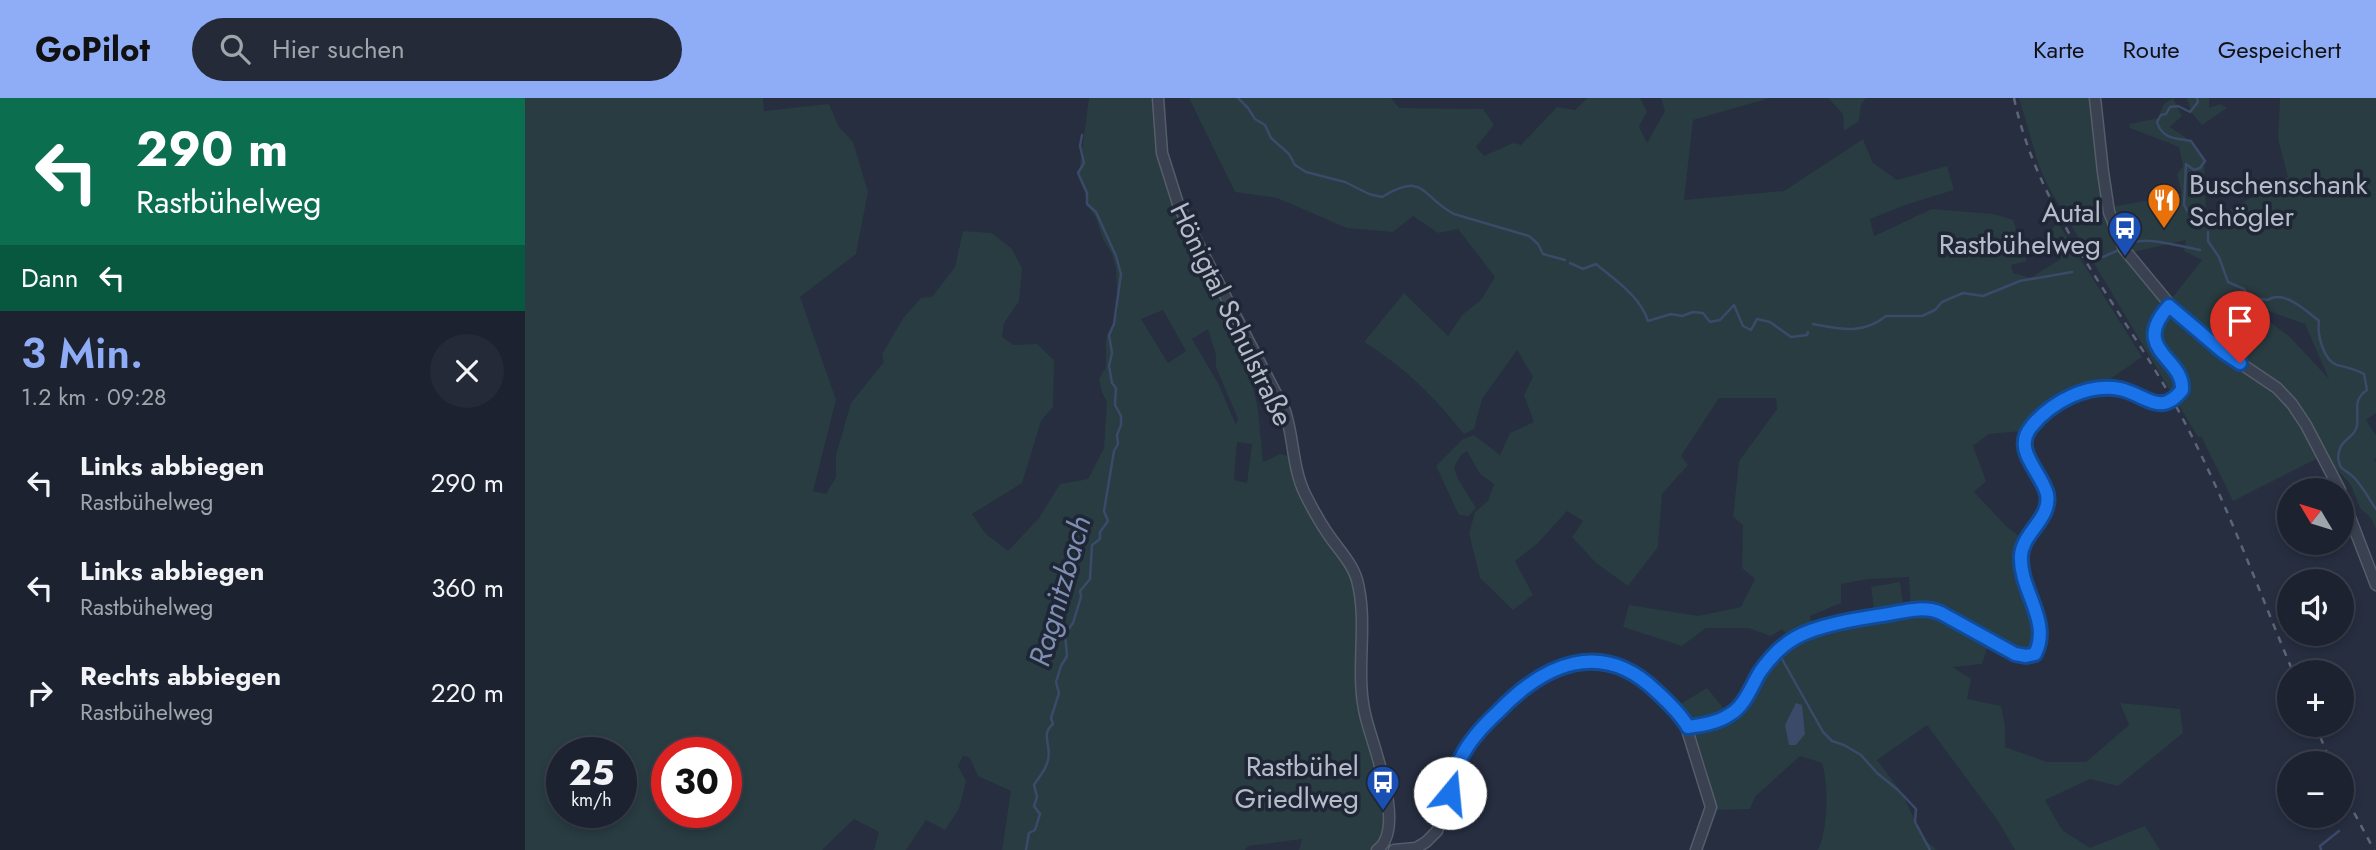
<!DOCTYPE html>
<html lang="de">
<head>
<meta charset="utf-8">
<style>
	:root { --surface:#1c2230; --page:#252a38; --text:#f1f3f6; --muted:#a0a4ab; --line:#3a3f4c; --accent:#8facf7 }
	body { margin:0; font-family:Jost,sans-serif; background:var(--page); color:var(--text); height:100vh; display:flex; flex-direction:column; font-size:26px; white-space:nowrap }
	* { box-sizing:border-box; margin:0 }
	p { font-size:23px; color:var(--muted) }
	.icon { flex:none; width:38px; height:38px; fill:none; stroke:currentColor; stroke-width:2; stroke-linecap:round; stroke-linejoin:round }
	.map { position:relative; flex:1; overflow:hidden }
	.drawer { display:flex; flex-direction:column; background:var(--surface); width:525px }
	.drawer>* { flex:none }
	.guide { background:#0b6e4f; color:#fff; overflow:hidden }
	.needle { width:46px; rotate:308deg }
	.tools { position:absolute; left:1752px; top:380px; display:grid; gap:14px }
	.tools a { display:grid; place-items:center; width:77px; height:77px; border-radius:50%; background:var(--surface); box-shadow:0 4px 10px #0003,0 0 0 2px var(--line); font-size:35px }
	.speed { position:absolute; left:21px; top:639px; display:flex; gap:14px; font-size:35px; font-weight:700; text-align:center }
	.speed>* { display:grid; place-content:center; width:91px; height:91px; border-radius:50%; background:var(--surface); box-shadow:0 4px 10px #0003,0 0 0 2px var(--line); line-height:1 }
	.speed small { font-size:18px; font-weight:400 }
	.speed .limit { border:10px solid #d22; background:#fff; color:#111 }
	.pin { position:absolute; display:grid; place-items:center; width:60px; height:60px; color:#fff; margin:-72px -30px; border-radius:50% 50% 50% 0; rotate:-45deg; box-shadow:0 0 7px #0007 }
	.pin .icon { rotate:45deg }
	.me { position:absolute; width:77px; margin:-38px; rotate:17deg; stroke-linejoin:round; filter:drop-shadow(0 0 5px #0008) }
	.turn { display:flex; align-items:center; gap:24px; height:147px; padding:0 21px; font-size:32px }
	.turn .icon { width:91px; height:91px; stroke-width:2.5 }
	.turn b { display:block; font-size:49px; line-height:60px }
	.then { display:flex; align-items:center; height:66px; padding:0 21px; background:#0003; gap:14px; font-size:26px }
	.round { display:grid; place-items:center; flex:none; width:74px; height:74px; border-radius:37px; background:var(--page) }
	.summary { display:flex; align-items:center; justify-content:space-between; height:119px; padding:0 21px }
	h1 { font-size:42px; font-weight:600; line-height:52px; color:var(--accent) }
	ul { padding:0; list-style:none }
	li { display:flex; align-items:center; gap:21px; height:105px; padding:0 21px }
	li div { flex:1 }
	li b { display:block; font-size:26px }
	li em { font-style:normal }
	header { display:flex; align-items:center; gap:42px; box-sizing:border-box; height:98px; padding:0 35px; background:var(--accent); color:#111 }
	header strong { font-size:33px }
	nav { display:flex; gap:38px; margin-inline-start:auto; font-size:24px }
	.search { width:490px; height:63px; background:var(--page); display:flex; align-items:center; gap:18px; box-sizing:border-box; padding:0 24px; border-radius:38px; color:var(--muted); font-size:26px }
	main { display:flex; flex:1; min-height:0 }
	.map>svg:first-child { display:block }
	.green { fill:#283c41; fill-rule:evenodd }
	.water { fill:#3b4a69 }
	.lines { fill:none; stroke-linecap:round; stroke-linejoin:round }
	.stream { stroke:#3b4a69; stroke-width:2.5 }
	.minor-casing { stroke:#555c6a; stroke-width:13 }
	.minor { stroke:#3a4150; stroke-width:10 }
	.rail { stroke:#5c6477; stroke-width:2.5; stroke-dasharray:7 7; stroke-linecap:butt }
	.route-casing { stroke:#114b97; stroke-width:18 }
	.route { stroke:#1a73e8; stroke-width:12 }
	.labels { text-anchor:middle; stroke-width:7; stroke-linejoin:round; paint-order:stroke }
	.poi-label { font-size:28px; fill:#b6bcca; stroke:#1f2635; text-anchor:end }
	.street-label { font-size:28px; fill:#b6bcca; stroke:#1f2635 }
	.water-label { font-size:30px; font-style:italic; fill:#7e8fb2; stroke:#1f2635 }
</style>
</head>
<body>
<header>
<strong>GoPilot</strong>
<div class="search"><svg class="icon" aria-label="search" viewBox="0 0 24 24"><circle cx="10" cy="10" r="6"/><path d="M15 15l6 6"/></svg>Hier suchen</div>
<nav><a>Karte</a><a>Route</a><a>Gespeichert</a></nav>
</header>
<main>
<section class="drawer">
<div class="guide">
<div class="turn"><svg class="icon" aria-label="left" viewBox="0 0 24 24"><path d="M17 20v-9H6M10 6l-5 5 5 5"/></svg><div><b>290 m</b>Rastbühelweg</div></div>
<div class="then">Dann<svg class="icon" aria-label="left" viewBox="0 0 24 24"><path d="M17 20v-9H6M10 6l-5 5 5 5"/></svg></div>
</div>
<div class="summary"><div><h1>3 Min.</h1><p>1.2 km · 09:28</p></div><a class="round"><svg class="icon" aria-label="close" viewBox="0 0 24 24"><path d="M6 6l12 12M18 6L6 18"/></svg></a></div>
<ul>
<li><svg class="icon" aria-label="left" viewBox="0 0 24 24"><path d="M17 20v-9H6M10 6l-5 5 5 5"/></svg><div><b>Links abbiegen</b><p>Rastbühelweg</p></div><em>290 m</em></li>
<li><svg class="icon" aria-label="left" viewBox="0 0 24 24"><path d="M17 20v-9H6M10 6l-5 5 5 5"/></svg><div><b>Links abbiegen</b><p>Rastbühelweg</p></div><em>360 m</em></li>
<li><svg class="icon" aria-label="right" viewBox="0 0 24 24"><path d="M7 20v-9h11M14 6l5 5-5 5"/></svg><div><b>Rechts abbiegen</b><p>Rastbühelweg</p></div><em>220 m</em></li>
</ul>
</section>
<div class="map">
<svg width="1851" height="752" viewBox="0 0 1851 752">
	<rect width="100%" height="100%" fill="#262e40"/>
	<path class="green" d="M0,0H238L239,13L304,6L314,29L328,44L343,94L331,156L275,199L311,302L288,393L301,396L311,379V357L326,305L359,264L357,256L379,219L396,200L407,199L430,169L438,133L467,135L487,151L497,170L494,203L479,225L477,239L489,247L512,246L529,262L528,309L516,323L497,385L447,416L461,436L483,453L514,420L535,386L563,381L579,350L582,305L577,294L574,281L581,269V241L593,213L591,170L587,156L578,141L571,120L564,110L554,74L564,0H629L646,87L722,247L720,251L733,312L738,364L755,356L767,359L801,440L839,487L840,540L831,545V583L837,619L857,696L859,726L854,752H774L777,741L723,748L720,752H477L486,693L453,678L445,660L438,658L433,668L441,683L434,711L420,732L401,722L381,752H349L354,734L329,721L297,752H0ZM638,212L661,253L643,265L616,221ZM683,231L691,257V269L713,321L711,327L694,287L667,241ZM712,344L727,346L722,385L709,382ZM37,654H96V714H37ZM142,654H201V714H142Z
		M664,0H866L874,10L958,11L969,27L951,49L959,58L988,45L996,47L1032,9L1050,12L1062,0H1115L1122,14L1114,28L1122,45L1140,13L1136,0H1245L1168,22L1159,102L1259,93L1338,41L1348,65L1372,82L1422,68L1429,92L1380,107L1345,121L1349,138L1407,111L1469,116L1488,122L1502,163L1486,167L1488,175L1505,180L1536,161L1526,131L1533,125L1617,259L1575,288L1544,296L1530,302L1497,333L1464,336L1448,348L1461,383L1449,394L1481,428L1500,443L1496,458L1515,547L1501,558L1465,541L1457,566L1428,569L1446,581L1442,601L1476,608L1480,627V649L1522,664H1561L1604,627L1595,605L1655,611L1658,635L1593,688L1565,681L1520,702L1537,732L1565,750L1620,728L1635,752H1490L1473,723L1402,627L1352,662L1377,695L1398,740L1412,752H1293C1303,731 1304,687 1297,665L1275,658L1230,699L1225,711L1190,712C1188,686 1170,626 1152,608L1182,590L1206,619L1235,574L1264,540L1257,531L1246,538L1223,530H1181L1157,548L1098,529L1104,507L1173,518L1216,509L1230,481L1217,470L1218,427L1208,419L1214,363L1252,311L1251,300H1194L1156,358L1163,367L1137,396L1133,449L1103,488L1071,465L1047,439L1058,423L1042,413L1013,445L990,463L1008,497L988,512L955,480L944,435L950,414L963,403L969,386L955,376L942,353L936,357L929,369L933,381L951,410L944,418L934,417L911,368L938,341L949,337L975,357L985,335L1009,324L999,297L1008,279L992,252L957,301L949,331L939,336C906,296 883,272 839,244L879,195L923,238L938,216L956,202L970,179L933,131L913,135L888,118L868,134L822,130L752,100L710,94ZM1384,479L1386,513L1288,533L1285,518L1316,505V486L1343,481Z
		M1303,0H1341L1336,6L1334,23L1319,33L1318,16Z
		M1494,0H1566L1581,110L1657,96L1652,76L1658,68L1654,49L1605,30L1604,26L1633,20L1639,6L1648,0L1657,18L1645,29L1660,39L1679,59L1681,116L1688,121L1763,79L1753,41L1755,0H1851V315L1841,322L1851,337V360L1849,362L1851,365V431L1846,420L1835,410L1826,387L1806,365L1801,356L1708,403L1676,338L1673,339L1525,92L1514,68ZM1661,142L1659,153L1677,162L1647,200L1608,154ZM1716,203L1780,226L1804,281L1765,239Z
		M1662,0H1684V10L1695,6L1702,10L1677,27L1666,14Z
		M1375,484L1378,506L1349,510L1346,489Z"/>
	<path class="water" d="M1271,605L1277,607L1280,636L1271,647H1264L1260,627Z"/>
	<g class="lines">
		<path class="stream" d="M713,0L723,10L730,21L740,27L746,40L764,56L770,67L781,74L820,84L844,96L857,99C900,73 895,98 929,116L1004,138L1013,146L1018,156L1040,162
			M1672,0L1673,4L1665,14L1653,8L1645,9L1641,16L1636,17L1632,24C1637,41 1650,40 1666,43L1680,63L1675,70L1669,72L1661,66L1659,107L1671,128L1676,129
			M1683,134V143L1694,159L1703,184L1719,191L1723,199L1743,202C1758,191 1782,213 1794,223C1792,236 1798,262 1812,267C1823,270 1828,270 1839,276L1842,292C1827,302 1834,313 1832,327C1831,337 1821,340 1816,348C1814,353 1812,359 1814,364C1815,371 1820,372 1825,376C1835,383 1843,400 1851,411
			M1607,145C1623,138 1657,149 1675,152
			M1578,159L1596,151
			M1045,165L1058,171L1071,166C1091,183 1115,198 1123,223L1146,216L1157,218L1168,214L1178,215L1185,224L1195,222L1209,207L1218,228L1226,232L1232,221L1245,224L1266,239L1282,237L1283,234
			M1288,226C1315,231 1338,237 1361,218H1397L1410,212L1417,204L1438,195L1458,198L1495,183L1547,174
			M1257,561L1298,634L1307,643L1319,647L1336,657L1352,675L1373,692L1391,711L1390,724L1405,752
			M501,752L504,735L510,732L515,716L509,708L512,699L509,687C514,679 521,672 523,662C527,647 515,637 528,626L526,620L534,595L531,584L536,568L542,558L540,536L548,525L556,499L555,493L565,481L567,447L575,441V434L583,423L579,413L589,353L593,346L592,337L596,327V318L590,307L591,290L587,285L584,268L587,255L584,237L589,226L596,176L591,158L571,114L562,106V95L553,75L559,65L555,48L557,37
			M1796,752L1795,748L1814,733"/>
		<defs>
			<path id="minor" d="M633,0L637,55L654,109L760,313C769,340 767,369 780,396C786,408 793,421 801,433C811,449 827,464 832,482C844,527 829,575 841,620C848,649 882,731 852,752
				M1570,0L1578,74L1584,114L1599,151L1656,220L1697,253L1752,290L1767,306L1781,327L1815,392
				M1816,396L1851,487
				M1163,629C1177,627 1192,625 1204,617C1220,608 1226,589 1235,574C1244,561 1256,548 1270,540C1292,527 1332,521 1358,517C1377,514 1398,507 1416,515L1490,556H1510C1524,528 1503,501 1498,474C1490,436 1523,427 1522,401C1521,381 1502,366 1499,347C1497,337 1506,327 1514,321C1535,301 1566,285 1596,291C1611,294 1621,304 1636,306L1647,301L1657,292C1660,260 1604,252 1644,208
				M869,752L891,750L901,744L912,733L936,659L966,621L993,593L1029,571L1058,564L1090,567L1115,577L1159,622L1186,709L1171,752"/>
		</defs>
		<use href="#minor" class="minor-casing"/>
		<use href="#minor" class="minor"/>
		<path class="rail" d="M1489,0C1513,115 1597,209 1652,310C1698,394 1731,486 1768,574
			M1790,626L1806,665
			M1816,690L1849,752"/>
	</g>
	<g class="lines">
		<defs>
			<path id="route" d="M925,695C929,684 931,671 936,660C944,643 960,626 973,614C1019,566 1076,540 1131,593C1142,603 1155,615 1163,629C1177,627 1192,625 1204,617C1220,608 1226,589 1235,574C1244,561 1256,548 1270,540C1292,527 1332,521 1358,517C1377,514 1398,507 1416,515L1490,556L1501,558L1510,556C1527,523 1494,492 1496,458C1497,435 1527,420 1522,396C1516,373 1487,352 1506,329C1526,304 1562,285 1595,291C1620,296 1635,320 1657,292C1660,260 1604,252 1644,208L1697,253L1715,265"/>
		</defs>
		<use href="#route" class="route-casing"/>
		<use href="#route" class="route"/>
	</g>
	<defs>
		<symbol id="restaurant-pin" viewBox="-11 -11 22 30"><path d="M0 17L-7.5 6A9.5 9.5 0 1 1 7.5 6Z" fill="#e8710a" stroke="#1f2635"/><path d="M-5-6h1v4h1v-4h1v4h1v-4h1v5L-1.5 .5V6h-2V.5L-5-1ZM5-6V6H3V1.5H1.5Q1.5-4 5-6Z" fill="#fff"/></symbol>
		<symbol id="bus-pin" viewBox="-11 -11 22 30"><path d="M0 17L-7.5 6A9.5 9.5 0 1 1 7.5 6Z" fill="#1a4fb4" stroke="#1f2635"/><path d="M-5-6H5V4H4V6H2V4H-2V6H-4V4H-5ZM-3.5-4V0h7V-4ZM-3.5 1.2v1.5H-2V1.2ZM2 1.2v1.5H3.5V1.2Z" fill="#fff"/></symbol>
	</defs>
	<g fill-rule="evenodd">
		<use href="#restaurant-pin" x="1620" y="83" width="38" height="52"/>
		<use href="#bus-pin" x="1581" y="111" width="38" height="52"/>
		<use href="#bus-pin" x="839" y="665" width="38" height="52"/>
	</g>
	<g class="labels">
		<g class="poi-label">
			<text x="1664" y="96" text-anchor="start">Buschenschank<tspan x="1664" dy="32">Schögler</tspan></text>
			<text x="1576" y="124">Autal<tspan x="1576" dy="32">Rastbühelweg</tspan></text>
			<text x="834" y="678">Rastbühel<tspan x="834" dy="32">Griedlweg</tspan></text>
		</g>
		<g class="street-label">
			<text transform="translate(707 216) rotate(64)" y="10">Hönigtal Schulstraße</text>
		</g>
		<g class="water-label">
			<text transform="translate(535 493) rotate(-74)" y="10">Ragnitzbach</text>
		</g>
	</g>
</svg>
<div class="tools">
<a><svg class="needle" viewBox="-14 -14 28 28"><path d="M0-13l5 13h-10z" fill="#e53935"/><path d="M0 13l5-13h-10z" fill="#a0a4ab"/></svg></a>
<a><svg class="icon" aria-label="sound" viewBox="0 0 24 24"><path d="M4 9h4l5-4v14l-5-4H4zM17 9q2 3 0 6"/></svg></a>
<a>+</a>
<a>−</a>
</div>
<div class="speed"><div>25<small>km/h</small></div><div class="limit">30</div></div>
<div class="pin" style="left:1715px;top:265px;background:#d93025"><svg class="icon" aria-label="arrive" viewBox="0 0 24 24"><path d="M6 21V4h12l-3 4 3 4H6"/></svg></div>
<svg class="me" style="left:925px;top:695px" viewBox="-20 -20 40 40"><circle r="19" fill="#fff"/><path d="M0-13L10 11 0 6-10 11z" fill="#1a73e8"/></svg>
</div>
</main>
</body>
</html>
